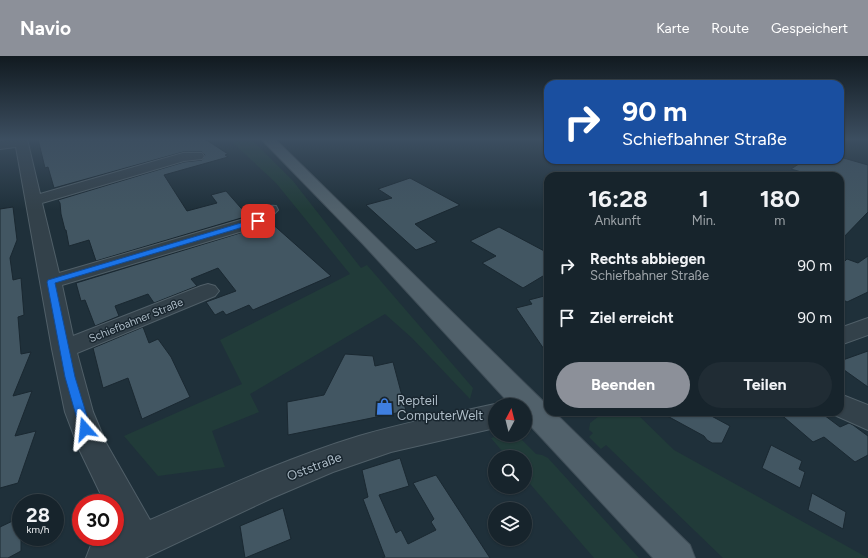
<!DOCTYPE html>
<html lang="de">
<head>
<meta charset="utf-8">
<style>
	:root { --surface:#17242c; --page:#202c34; --text:#f1f3f6; --muted:#9ea4a9; --line:#364148; --accent:#8c9099 }
	body { margin:0; font-family:Figtree,sans-serif; background:var(--page); color:var(--text); height:100vh; display:flex; flex-direction:column; font-size:15px; white-space:nowrap }
	* { box-sizing:border-box; margin:0 }
	p { font-size:13px; color:var(--muted) }
	.icon { flex:none; width:22px; height:22px; fill:none; stroke:currentColor; stroke-width:2; stroke-linecap:round; stroke-linejoin:round }
	.map { position:relative; flex:1; overflow:hidden }
	.details { position:absolute; left:544px; top:116px; width:300px; height:244px; display:flex; flex-direction:column; background:var(--surface); border-radius:12px; box-shadow:0 1px 3px #0004,0 0 0 1px var(--line) }
	.details>* { flex:none }
	.guide { position:absolute; left:544px; top:24px; width:300px; height:84px; border-radius:12px; box-shadow:0 1px 3px #0004,0 0 0 1px var(--line); background:#1a4fa0; color:#fff; overflow:hidden }
	.needle { width:26px; rotate:7deg }
	.fabs { position:absolute; left:488px; top:342px; display:grid; gap:8px }
	.fabs a { display:grid; place-items:center; width:44px; height:44px; border-radius:50%; background:var(--surface); box-shadow:0 1px 3px #0004,0 0 0 1px var(--line); font-size:20px }
	.speed { position:absolute; left:12px; top:438px; display:flex; gap:8px; font-size:20px; font-weight:700; text-align:center }
	.speed>* { display:grid; place-content:center; width:52px; height:52px; border-radius:50%; background:var(--surface); box-shadow:0 1px 3px #0004,0 0 0 1px var(--line); line-height:1 }
	.speed small { font-size:10px; font-weight:400 }
	.speed .limit { border:6px solid #d22; background:#fff; color:#111 }
	.pin { position:absolute; display:grid; place-items:center; width:34px; height:34px; color:#fff; margin:-17px; border-radius:8px; box-shadow:0 2px 6px #0006 }
	.me { position:absolute; width:44px; margin:-22px; rotate:342deg; stroke-linejoin:round; filter:drop-shadow(0 0 3px #0008) }
	.turn { display:flex; align-items:center; gap:14px; height:84px; padding:0 12px; font-size:18px }
	.turn .icon { width:52px; height:52px; stroke-width:2.5 }
	.turn b { display:block; font-size:28px; line-height:34px }
	.eta { display:flex; justify-content:space-evenly; align-items:center; height:68px; text-align:center }
	.eta b { font-size:24px; font-weight:700; line-height:28px }
	.cta { display:flex; gap:8px; margin-top:auto; padding:8px 12px }
	.cta a { flex:1; height:46px; border-radius:24px; background:var(--accent); color:#fff; font-size:16px; font-weight:700; line-height:46px; text-align:center }
	.cta a+a { background:var(--page); color:var(--text) }
	ul { padding:0; list-style:none }
	li { display:flex; align-items:center; gap:12px; height:52px; padding:0 12px }
	li div { flex:1 }
	li b { display:block; font-size:15px }
	li em { font-style:normal }
	header { display:flex; align-items:center; gap:24px; box-sizing:border-box; height:56px; padding:0 20px; background:var(--accent); color:#fff }
	header strong { font-size:19px }
	nav { display:flex; gap:22px; margin-inline-start:auto; font-size:14px }
	.map>svg:first-child { display:block }
	.green { fill:#213b39 }
	.building { fill:#425662; stroke:#1a2831 }
	.lines { fill:none; stroke-linecap:round; stroke-linejoin:round }
	.minor-casing { stroke:#505f68; stroke-width:2 }
	.major-casing { stroke:#3f4d57; stroke-width:2 }
	.minor { fill:#33414a; fill-rule:evenodd }
	.major { fill:#51616b; fill-rule:evenodd }
	.route { fill:#1a73e8; stroke:#114b97 }
	.labels { text-anchor:middle; stroke-width:3; stroke-linejoin:round; paint-order:stroke }
	.street-label { font-size:11px; fill:#adbcc7; stroke:#19262f }
	.near-poi-label { font-size:13px; fill:#adbcc7; stroke:#19262f; text-anchor:start }
	.near-street-label { font-size:13px; fill:#adbcc7; stroke:#19262f }
</style>
</head>
<body>
<header>
<strong>Navio</strong>
<nav><a>Karte</a><a>Route</a><a>Gespeichert</a></nav>
</header>
<div class="map">
<svg width="868" height="502" viewBox="0 0 868 502">
	<rect width="100%" height="100%" fill="#1f303a"/>
	<path class="green" d="M229,83H251L293,125L361,212L367,209L473,332L470,343L412,282L385,258L250,338L259,356L212,375L225,411L158,420L124,380L242,328L220,284L350,218L276,127Z
		M607,356H635L674,394L868,502H723L606,389L601,393L589,381L593,377L589,374L590,367L599,360Z
		M501,379H517L536,398L542,399L548,402L639,502H594L525,422V401H507L491,382Z"/>
	<path class="building" d="M38,83H205L228,98L225,99L228,101L164,119L187,155L217,147L211,139L226,135L248,160L96,205L89,184L69,190L66,174H65L61,158L60,147L58,144L184,106L202,104L205,99L202,96H183L54,132L48,111L45,112Z
		M840,101L868,109V156L840,185V120H815L791,113L805,104H840Z
		M410,122L460,149L415,168L437,186L416,194L366,149L392,142L378,133Z
		M13,151L17,184L10,202L13,224L21,222L24,259L18,261L21,298L31,296L13,340L32,335L15,380L36,375L18,427L0,432V153Z
		M269,165L331,220L253,254L249,249L226,259L223,255L215,259L206,246L236,235L218,212L191,223L197,230L154,247L148,238L115,250L119,260L95,270L85,244L81,245L76,227L263,170Z
		M499,171L548,197V217L523,232L482,207L496,200L470,185Z
		M868,200V236L847,246L840,242V210L847,203L858,207Z
		M548,239V299L516,252L532,248L529,244Z
		M143,271L149,287L158,283L171,301L190,341L142,363L128,322L103,332L93,292Z
		M868,295V331L840,311V305Z
		M345,298L373,300L375,310L393,306L406,355L288,379L287,346L324,339Z
		M660,356H704L730,370L722,387H712L707,384L704,380Z
		M778,356H820L840,371L849,367L853,369L868,380V399L855,406L824,381L813,386Z
		M771,389L802,405L799,413L805,416L800,432L762,412Z
		M400,402L409,430L379,439L396,477L401,474L408,488L436,474L431,466L434,463L413,427L436,419L490,502H382L385,501L363,443L368,441L362,414Z
		M812,437L846,456L843,473L808,454Z
		M283,452L291,483L245,502L240,470Z
		M21,461V495L8,502H0V471Z"/>
	<g class="lines">
		<defs>
			<path id="minor" d="M13,83H27L40,138L183,97H202L204,100L202,103L184,105L42,147L59,217L251,161C259,155 265,148 276,150L278,154L263,169L62,229L73,280L201,230L208,228L215,230L219,235L215,240L77,297L93,356L106,387L150,464C218,434 287,402 359,380C403,367 449,358 495,348L497,349H495V372L391,396L333,416L272,442L145,502H86L91,489L111,481H115V479L120,477L115,467V447H105L79,393L65,356L52,293L16,91L0,93V85Z
				M868,262V279L840,289V272Z
				M840,338L868,349V374L830,357L840,356Z"/>
			<path id="major" d="M261,83H275L548,350V356H554L690,489L695,502H653L525,364V349H511L363,188Z"/>
		</defs>
		<use href="#minor" class="minor-casing"/>
		<use href="#major" class="major-casing"/>
		<use href="#minor" class="minor"/>
		<use href="#major" class="major"/>
	</g>
	<linearGradient id="sky" x2="0" y2="1"><stop stop-color="#111a20"/><stop offset="0.54" stop-color="#3c4e60"/><stop offset="1" stop-color="#3c4e60" stop-opacity="0"/></linearGradient>
	<rect width="868" height="154" fill="url(#sky)"/>
	<path class="route" d="M258,162L260,163V166L55,227L75,321L91,373L89,377L85,378L81,377L65,321L47,226L48,224Z"/>
	<defs>
		<symbol id="shop-bare" viewBox="-9 -9 18 18"><path d="M-5-2.5h2.3a2.7 3.5 0 0 1 5.4 0H5L5.5 6h-11ZM-1.5-2.5h3a1.5 2.3 0 0 0-3 0Z" fill="#3f7fe0" stroke="#19262f" stroke-width="2.5" paint-order="stroke"/></symbol>
	</defs>
	<g fill-rule="evenodd">
		<use href="#shop-bare" x="372" y="338" width="25" height="25"/>
	</g>
	<g class="labels">
		<g class="street-label">
			<text transform="translate(136 264) rotate(-22)" y="4">Schiefbahner Straße</text>
		</g>
		<g class="near-poi-label">
			<text x="397" y="349">Repteil<tspan x="397" dy="15">ComputerWelt</tspan></text>
		</g>
		<g class="near-street-label">
			<text transform="translate(314 410) rotate(-21)" y="5">Oststraße</text>
		</g>
	</g>
</svg>
<div class="fabs">
<a><svg class="needle" viewBox="-14 -14 28 28"><path d="M0-13l5 13h-10z" fill="#e53935"/><path d="M0 13l5-13h-10z" fill="#9ea4a9"/></svg></a>
<a><svg class="icon" aria-label="search" viewBox="0 0 24 24"><circle cx="10" cy="10" r="6"/><path d="M15 15l6 6"/></svg></a>
<a><svg class="icon" aria-label="layers" viewBox="0 0 24 24"><path d="M12 4l9 5-9 5-9-5zM3 14l9 5 9-5"/></svg></a>
</div>
<div class="speed"><div>28<small>km/h</small></div><div class="limit">30</div></div>
<div class="pin" style="left:258px;top:165px;background:#d93025"><svg class="icon" aria-label="arrive" viewBox="0 0 24 24"><path d="M6 21V4h12l-3 4 3 4H6"/></svg></div>
<svg class="me" style="left:85px;top:373px" viewBox="-20 -20 40 40"><path d="M0-17L14 15 0 8-14 15z" fill="#1a73e8" stroke="#fff" stroke-width="4"/></svg>
<div class="guide">
<div class="turn"><svg class="icon" aria-label="right" viewBox="0 0 24 24"><path d="M7 20v-9h11M14 6l5 5-5 5"/></svg><div><b>90 m</b>Schiefbahner Straße</div></div>
</div>
<section class="details">
<div class="eta">
<div><b>16:28</b><p>Ankunft</p></div>
<div><b>1</b><p>Min.</p></div>
<div><b>180</b><p>m</p></div>
</div>
<ul>
<li><svg class="icon" aria-label="right" viewBox="0 0 24 24"><path d="M7 20v-9h11M14 6l5 5-5 5"/></svg><div><b>Rechts abbiegen</b><p>Schiefbahner Straße</p></div><em>90 m</em></li>
<li><svg class="icon" aria-label="arrive" viewBox="0 0 24 24"><path d="M6 21V4h12l-3 4 3 4H6"/></svg><div><b>Ziel erreicht</b></div><em>90 m</em></li>
</ul>
<div class="cta"><a>Beenden</a><a>Teilen</a></div>
</section>
</div>
</body>
</html>
